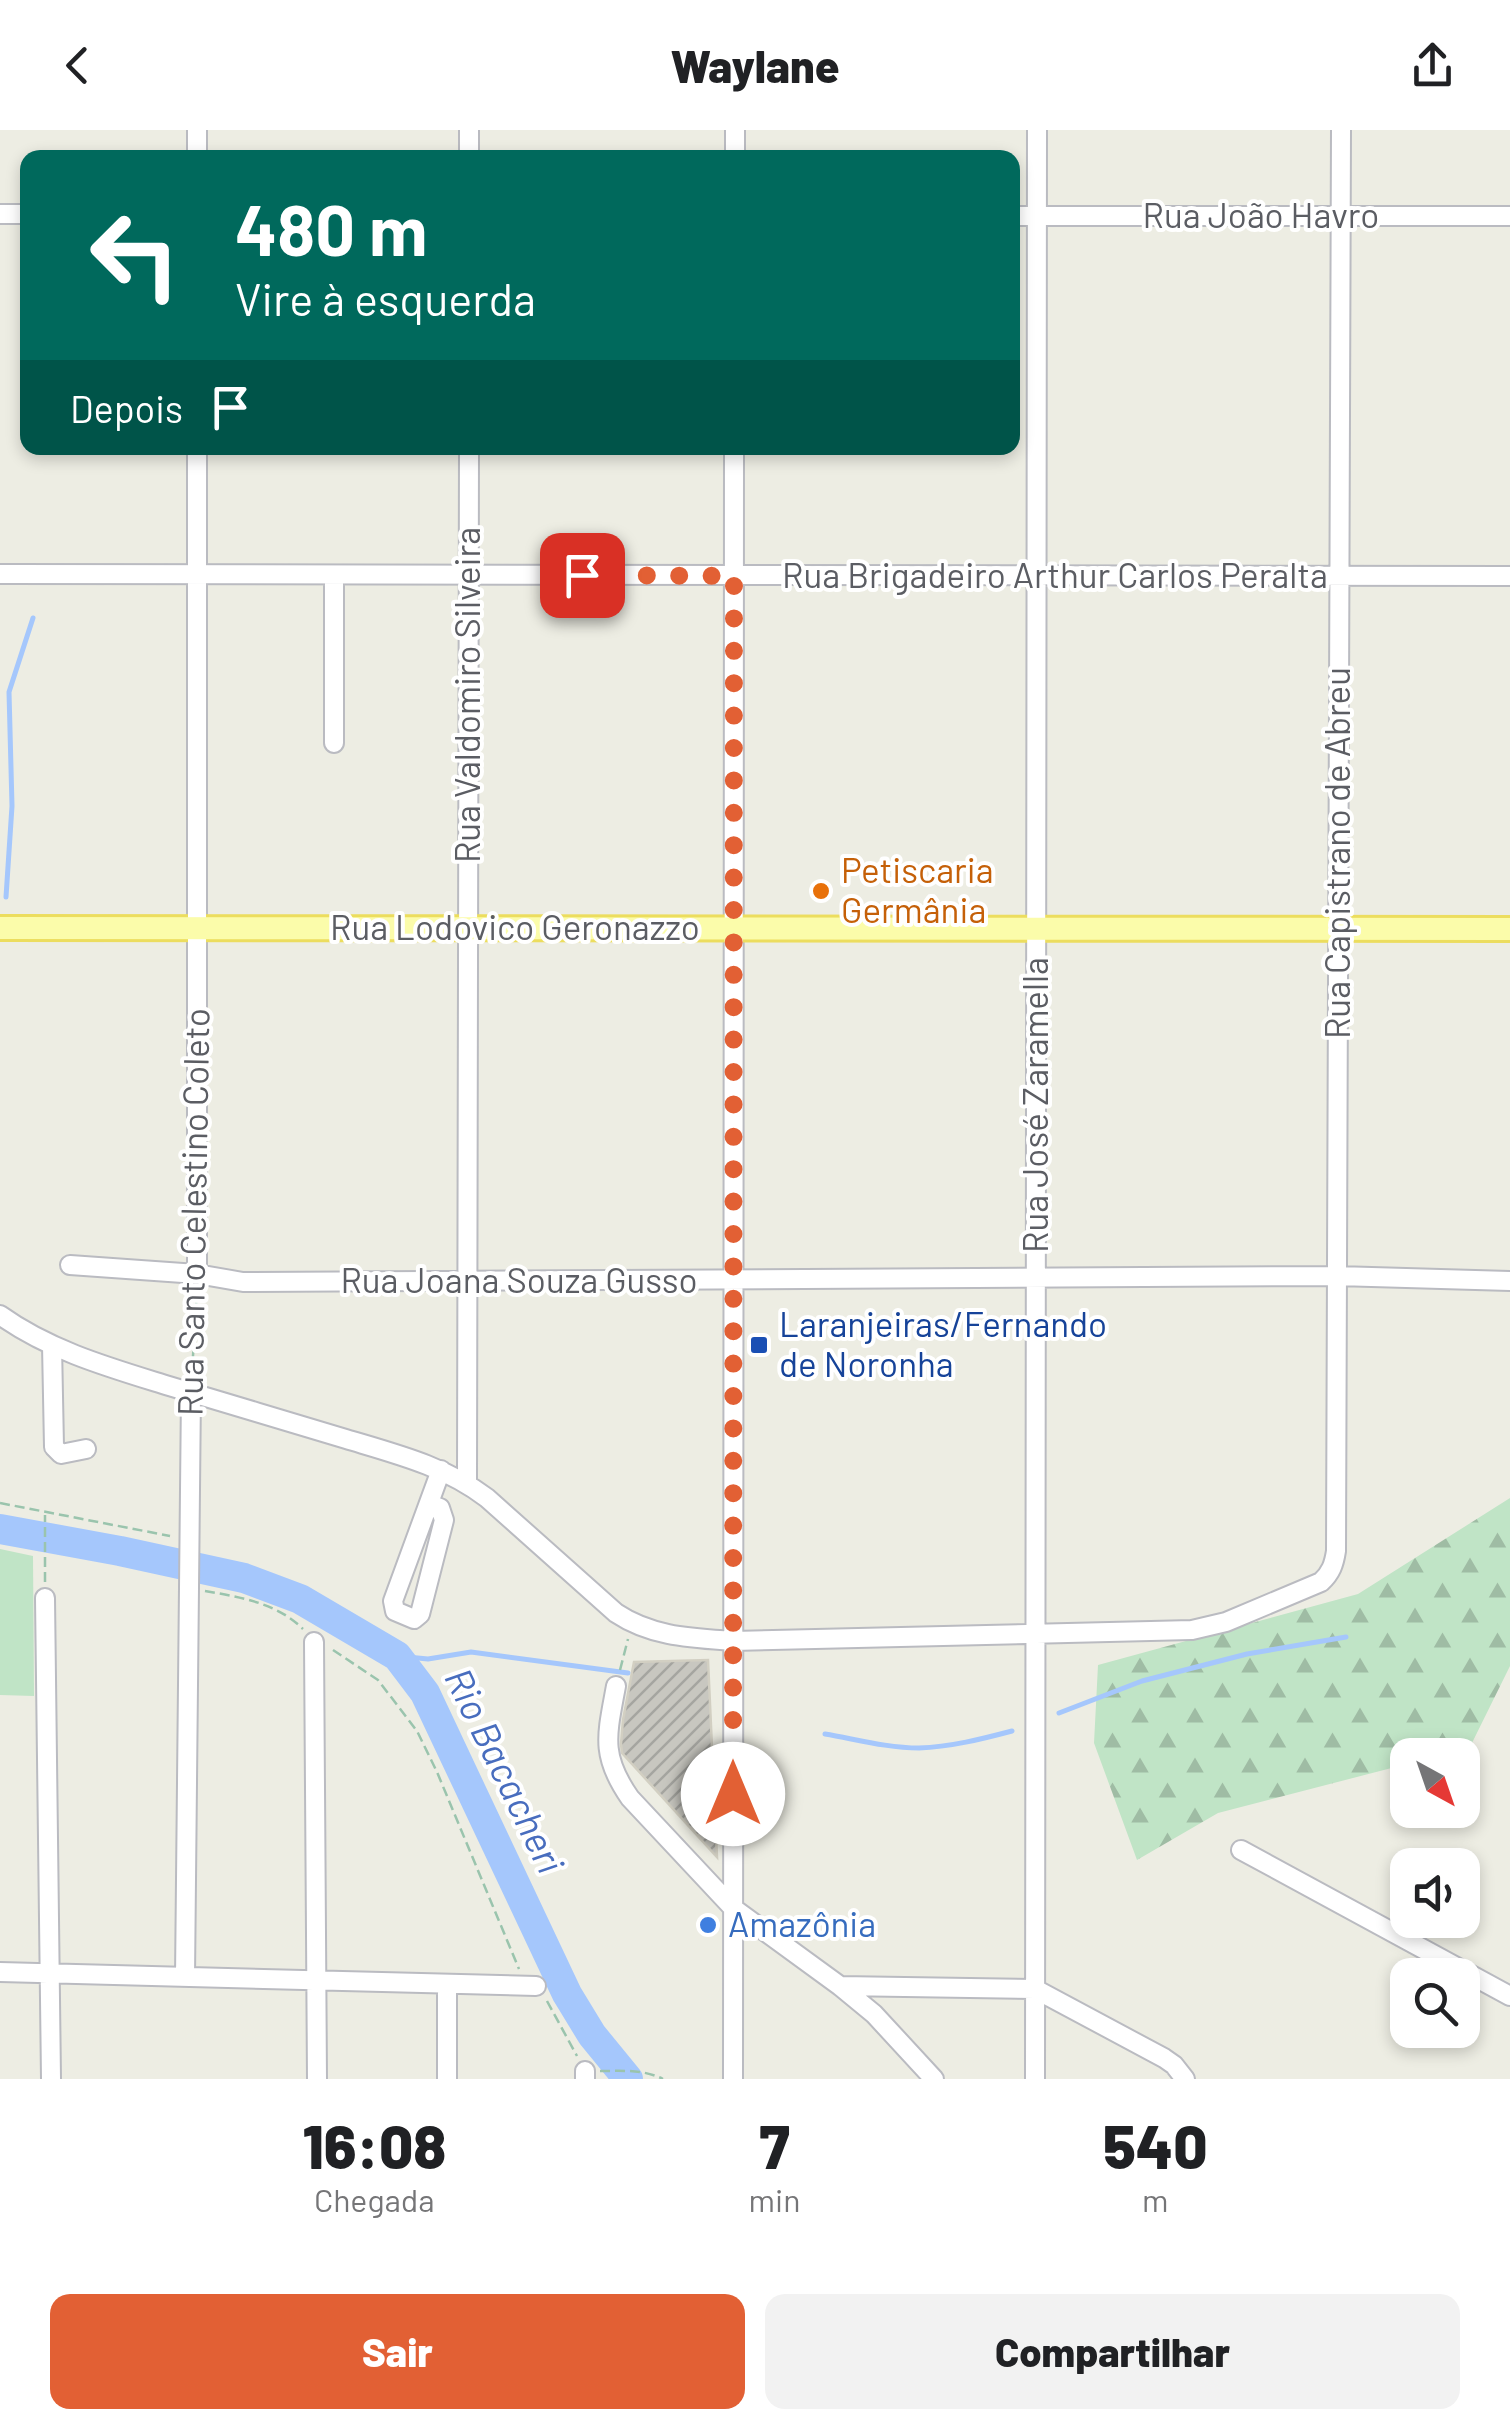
<!DOCTYPE html>
<html lang="pt">
<head>
<meta charset="utf-8">
<style>
	:root { --surface:#fff; --page:#f2f2f2; --text:#202124; --muted:#757577; --accent:#e26034 }
	body { margin:0; font-family:Barlow,sans-serif; background:var(--page); color:var(--text); height:100vh; display:flex; flex-direction:column; font-size:38px; white-space:nowrap }
	* { box-sizing:border-box; margin:0 }
	p { font-size:32px; color:var(--muted) }
	.icon { flex:none; width:55px; height:55px; fill:none; stroke:currentColor; stroke-width:2; stroke-linecap:round; stroke-linejoin:round }
	.map { position:relative; height:1949px; overflow:hidden }
	.details { display:flex; flex-direction:column; background:var(--surface); flex:1 }
	.details>* { flex:none }
	.guide { position:absolute; left:20px; top:20px; width:1000px; height:305px; border-radius:20px; box-shadow:0 5px 15px #0003; background:#00695c; color:#fff; overflow:hidden }
	.needle { width:65px; rotate:140deg }
	.buttons { position:absolute; left:1390px; top:1608px; display:grid; gap:20px }
	.buttons a { display:grid; place-items:center; width:90px; height:90px; border-radius:20px; background:var(--surface); box-shadow:0 5px 15px #0003; font-size:50px }
	.pin { position:absolute; display:grid; place-items:center; width:85px; height:85px; color:#fff; margin:-42px; border-radius:20px; box-shadow:0 5px 15px #0006 }
	.me { position:absolute; width:110px; margin:-55px; rotate:0deg; stroke-linejoin:round; filter:drop-shadow(0 0 8px #0008) }
	.turn { display:flex; align-items:center; gap:35px; height:210px; padding:0 50px; font-size:45px }
	.turn .icon { width:130px; height:130px; stroke-width:2.5 }
	.turn b { display:block; font-size:70px; line-height:85px }
	.then { display:flex; align-items:center; height:95px; padding:0 50px; background:#0003; gap:20px; font-size:38px }
	.eta { display:flex; justify-content:space-evenly; align-items:center; height:170px; text-align:center }
	.eta b { font-size:60px; font-weight:800; line-height:70px }
	.primary-button { display:flex; gap:20px; margin-top:auto; padding:20px 50px }
	.primary-button a { flex:1; height:115px; border-radius:20px; background:var(--accent); color:#fff; font-size:40px; font-weight:800; line-height:115px; text-align:center }
	.primary-button a+a { background:var(--page); color:var(--text) }
	header { display:flex; justify-content:space-between; align-items:center; height:130px; padding:0 50px; background:var(--surface); font-size:45px; font-weight:800 }
	.map>svg:first-child { display:block }
	.forest { fill:url(#forest-firs) }
	.park { fill:#c0e4c6 }
	.lines { fill:none; stroke-linecap:round; stroke-linejoin:round }
	.stream { stroke:#a5c7fc; stroke-width:5 }
	.river { stroke:#a5c7fc; stroke-width:30 }
	.building { fill:url(#building-hatch); stroke:#d2cfc2; stroke-width:2.5 }
	.minor-casing { stroke:#babbc1; stroke-width:22 }
	.major-casing { stroke:#ecdd5e; stroke-width:28 }
	.path { stroke:#9ac4ad; stroke-width:2.5; stroke-dasharray:10 5; stroke-linecap:butt }
	.minor { stroke:#fff; stroke-width:18 }
	.major { stroke:#fbfcaa; stroke-width:22 }
	.route { stroke:#e26034; stroke-width:18; stroke-dasharray:0 32.4 }
	.food-dot { fill:#e8710a; stroke:#fff; stroke-width:4 }
	.transit-dot { fill:#1a4fb4; stroke:#fff; stroke-width:4 }
	.shop-dot { fill:#3f7fe0; stroke:#fff; stroke-width:4 }
	.labels { text-anchor:middle; stroke-width:8; stroke-linejoin:round; paint-order:stroke }
	.street-label { font-size:35px; fill:#5b5d63; stroke:#fff }
	.food-label { font-size:35px; fill:#c56008; stroke:#fff; text-anchor:start }
	.transit-label { font-size:35px; fill:#164399; stroke:#fff; text-anchor:start }
	.shop-label { font-size:35px; fill:#366cbe; stroke:#fff; text-anchor:start }
	.water-label { font-size:38px; font-style:italic; fill:#486dbe; stroke:#fff }
</style>
</head>
<body>
<header><svg class="icon" aria-label="back" viewBox="0 0 24 24"><path d="M15 5l-7 7 7 7"/></svg>Waylane<svg class="icon" aria-label="share" viewBox="0 0 24 24"><path d="M12 15V3M7 8l5-5 5 5M5 13v7h14v-7"/></svg></header>
<div class="map">
<svg width="1510" height="1949" viewBox="0 0 1510 1949">
	<defs>
		<pattern id="forest-firs" width="22" height="20" patternUnits="userSpaceOnUse" patternTransform="scale(2.5)"><rect width="22" height="20" fill="#c0e4c6"/><path d="M5 1l3.5 6h-7zM16 11l3.5 6h-7z" fill="#9fbca4"/></pattern>
		<pattern id="building-hatch" width="6" height="6" patternUnits="userSpaceOnUse" patternTransform="scale(2.5)"><rect width="6" height="6" fill="#c8c7c0"/><path d="M-1 1l2-2M0 6l6-6M5 7l2-2" fill="none" stroke="#a5a5a0"/></pattern>
	</defs>
	<rect width="100%" height="100%" fill="#edede3"/>
	<path class="forest" d="M1510,1368V1536L1469,1619L1445,1625H1408L1407,1634L1218,1683L1137,1730L1094,1613L1098,1535L1358,1464Z"/>
	<path class="park" d="M0,1419L33,1426L34,1566L0,1565Z"/>
	<g class="lines">
		<path class="stream" d="M6,767L12,676L9,562L33,488
			M397,1526L428,1529L471,1522L628,1543
			M1059,1583L1142,1551L1247,1524L1346,1507
			M825,1604C855,1609 887,1618 919,1618C950,1617 982,1609 1012,1601"/>
		<path class="river" d="M0,1399L120,1421L244,1448L300,1469L397,1526L425,1563L567,1864L592,1905L628,1949"/>
	</g>
	<path class="building" d="M708,1530L717,1727L622,1623L621,1614L623,1590L634,1532Z"/>
	<g class="lines">
		<defs>
			<path id="minor" d="M197,0V28
				M469,28V0
				M735,28V0
				M0,84H28
				M1012,86H1510
				M197,318V1144
				M0,444L1510,446
				M334,613V445
				M70,1135L197,1144L243,1152L1337,1146L1510,1151
				M0,1185C50,1221 111,1238 169,1256C228,1274 287,1291 346,1309C396,1324 445,1336 487,1368L616,1483C652,1507 692,1508 733,1511L1192,1500L1226,1492L1321,1452C1331,1443 1334,1434 1336,1421L1341,0
				M52,1215L54,1317L61,1324L86,1319
				M467,1353L469,318
				M429,1374L440,1378L444,1390L420,1484L414,1489L395,1481L393,1471L441,1340
				M45,1468L51,1949
				M314,1512L317,1949
				M616,1556C607,1605 600,1625 630,1668L733,1778L840,1856L874,1884L934,1949
				M1241,1720L1510,1866
				M0,1842L536,1856
				M185,1847L191,1263
				M447,1854V1949
				M840,1856L1035,1859L1164,1928L1174,1935L1185,1949
				M585,1949V1941
				M733,1949L734,318
				M1035,1949L1037,0"/>
			<path id="major" d="M0,798L1510,799"/>
		</defs>
		<use href="#minor" class="minor-casing"/>
		<use href="#major" class="major-casing"/>
		<path class="path" d="M192,1242L197,1161
			M0,1373L170,1406
			M45,1452V1385
			M205,1461C240,1467 277,1473 303,1499
			M333,1520L378,1550L417,1601L437,1642L519,1839
			M620,1540L628,1509
			M547,1871L577,1926
			M600,1941C622,1941 643,1939 663,1949"/>
		<use href="#minor" class="minor"/>
		<use href="#major" class="major"/>
	</g>
	<g class="lines">
		<path class="route" d="M582,445L734,446L733,1664"/>
	</g>
	<circle class="food-dot" cx="821" cy="761" r="10"/>
	<rect class="transit-dot" x="749" y="1205" width="20" height="20" rx="5"/>
	<circle class="shop-dot" cx="708" cy="1795" r="10"/>
	<g class="labels">
		<g class="street-label">
			<text x="1261" y="98">Rua João Havro</text>
			<text x="1055" y="458">Rua Brigadeiro Arthur Carlos Peralta</text>
			<text transform="translate(468 565) rotate(-90)" y="12">Rua Valdomiro Silveira</text>
			<text transform="translate(1338 723) rotate(-90)" y="12">Rua Capistrano de Abreu</text>
			<text x="515" y="810">Rua Lodovico Geronazzo</text>
			<text transform="translate(1036 975) rotate(-90)" y="12">Rua José Zaramella</text>
			<text transform="translate(194 1082) rotate(-89)" y="12">Rua Santo Celestino Coleto</text>
			<text x="519" y="1163">Rua Joana Souza Gusso</text>
		</g>
		<g class="food-label">
			<text x="841" y="753">Petiscaria<tspan x="841" dy="40">Germânia</tspan></text>
		</g>
		<g class="transit-label">
			<text x="779" y="1207">Laranjeiras/Fernando<tspan x="779" dy="40">de Noronha</tspan></text>
		</g>
		<g class="shop-label">
			<text x="728" y="1807">Amazônia</text>
		</g>
		<g class="water-label">
			<text transform="translate(504 1641) rotate(64)" y="13">Rio Bacacheri</text>
		</g>
	</g>
</svg>
<div class="buttons">
<a><svg class="needle" viewBox="-14 -14 28 28"><path d="M0-13l5 13h-10z" fill="#e53935"/><path d="M0 13l5-13h-10z" fill="#757577"/></svg></a>
<a><svg class="icon" aria-label="sound" viewBox="0 0 24 24"><path d="M4 9h4l5-4v14l-5-4H4zM17 9q2 3 0 6"/></svg></a>
<a><svg class="icon" aria-label="search" viewBox="0 0 24 24"><circle cx="10" cy="10" r="6"/><path d="M15 15l6 6"/></svg></a>
</div>
<div class="pin" style="left:582px;top:445px;background:#d93025"><svg class="icon" aria-label="arrive" viewBox="0 0 24 24"><path d="M6 21V4h12l-3 4 3 4H6"/></svg></div>
<svg class="me" style="left:733px;top:1664px" viewBox="-20 -20 40 40"><circle r="19" fill="#fff"/><path d="M0-13L10 11 0 6-10 11z" fill="#e26034"/></svg>
<div class="guide">
<div class="turn"><svg class="icon" aria-label="left" viewBox="0 0 24 24"><path d="M17 20v-9H6M10 6l-5 5 5 5"/></svg><div><b>480 m</b>Vire à esquerda</div></div>
<div class="then">Depois<svg class="icon" aria-label="arrive" viewBox="0 0 24 24"><path d="M6 21V4h12l-3 4 3 4H6"/></svg></div>
</div>
</div>
<section class="details">
<div class="eta">
<div><b>16:08</b><p>Chegada</p></div>
<div><b>7</b><p>min</p></div>
<div><b>540</b><p>m</p></div>
</div>
<div class="primary-button"><a>Sair</a><a>Compartilhar</a></div>
</section>
</body>
</html>
